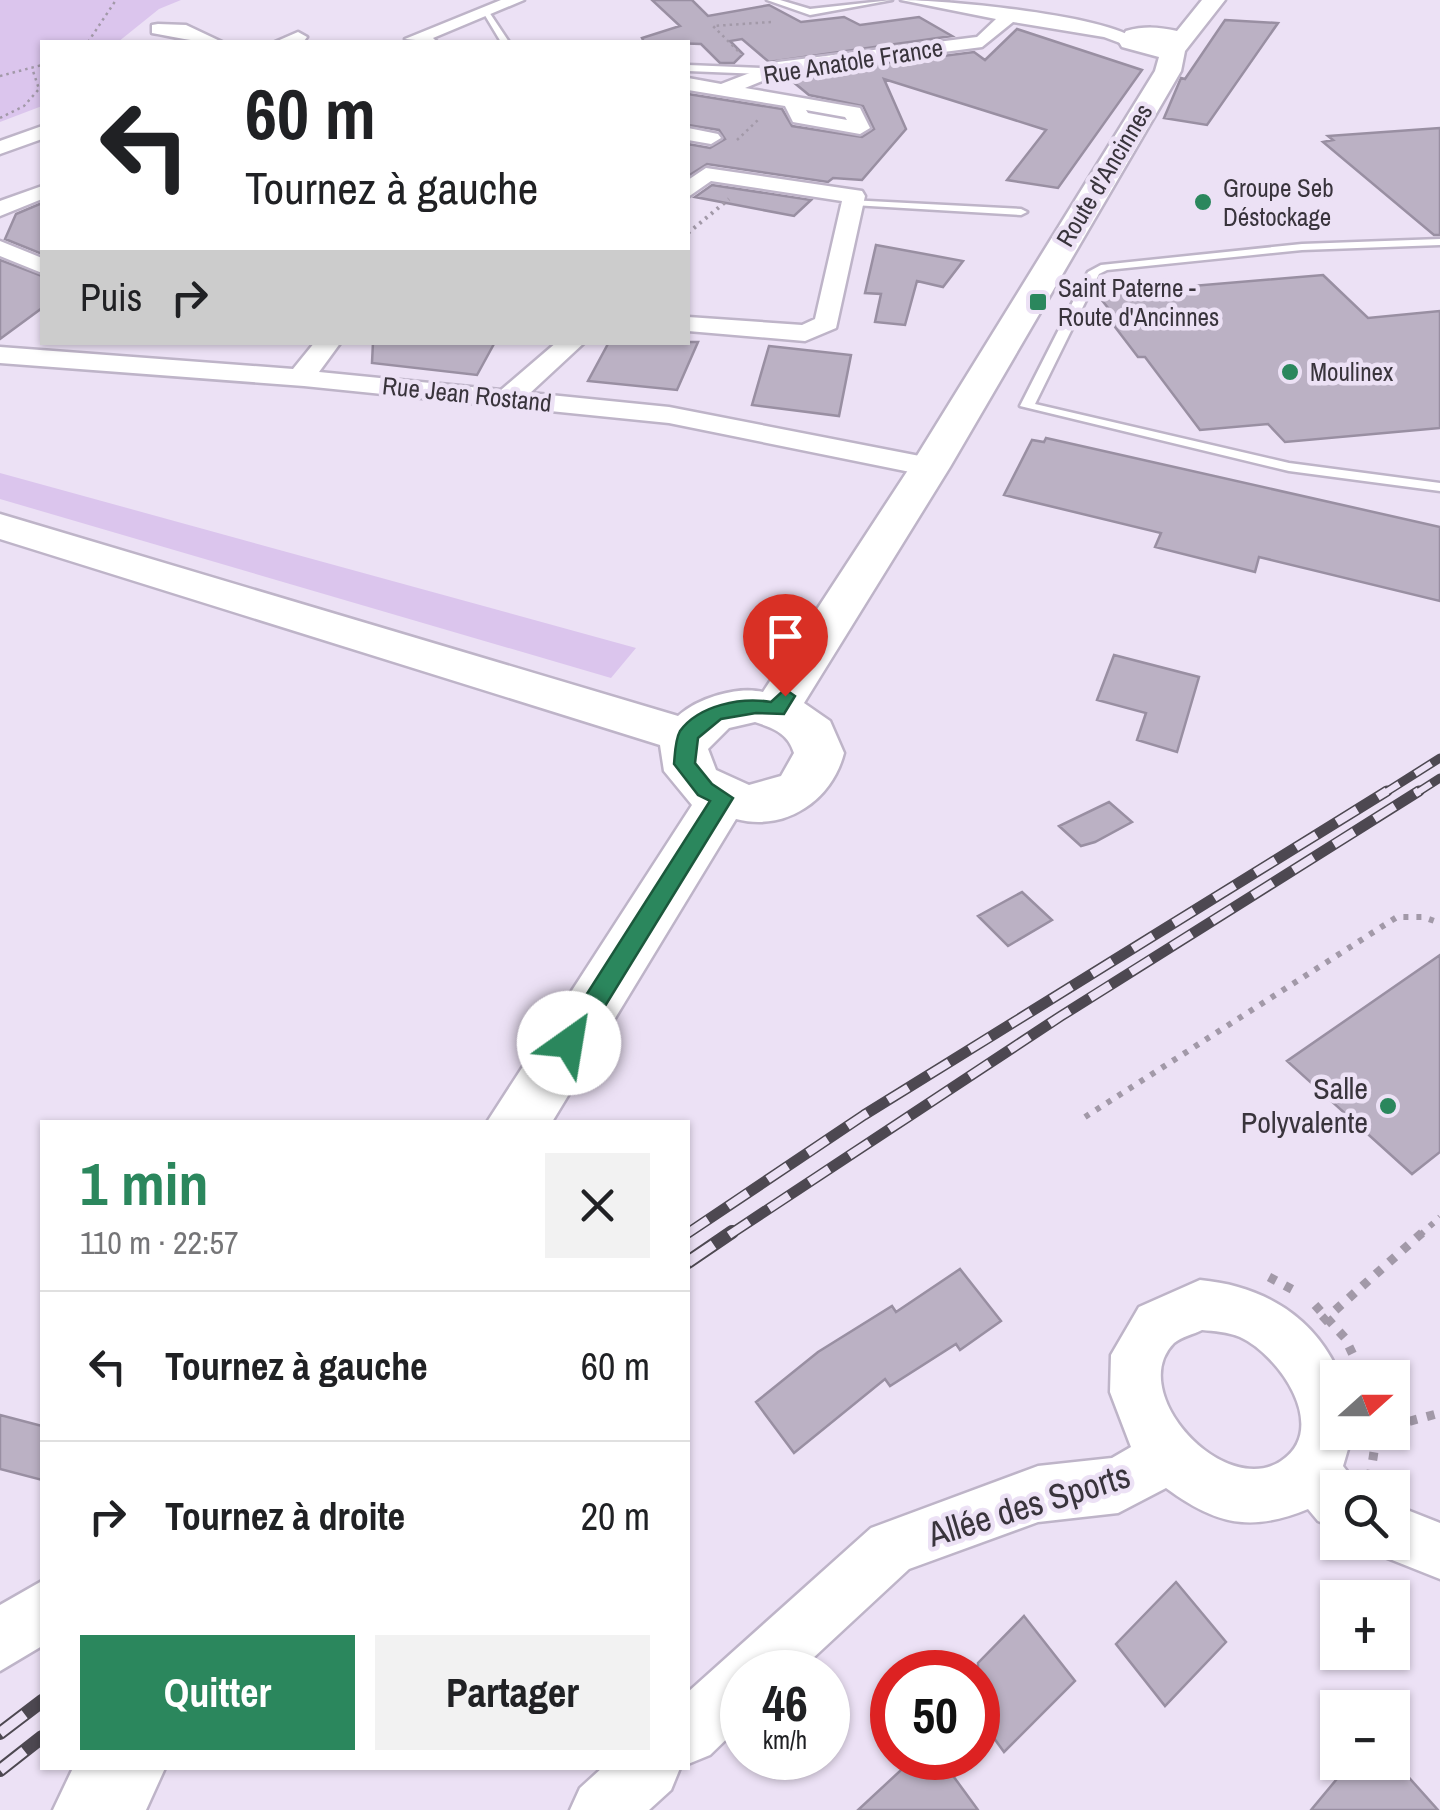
<!DOCTYPE html>
<html lang="fr">
<head>
<meta charset="utf-8">
<style>
	:root { --surface:#fff; --page:#f2f2f2; --text:#202124; --muted:#757577; --line:#e0e0e0; --accent:#2b875d }
	body { margin:0; font-family:"Archivo Narrow",sans-serif; background:var(--page); color:var(--text); height:100vh; display:flex; flex-direction:column; font-size:38px; white-space:nowrap }
	* { box-sizing:border-box; margin:0 }
	p { font-size:32px; color:var(--muted) }
	.icon { flex:none; width:55px; height:55px; fill:none; stroke:currentColor; stroke-width:2; stroke-linecap:round; stroke-linejoin:round }
	.map { position:relative; flex:1; overflow:hidden }
	.sheet { position:absolute; left:40px; top:1120px; width:650px; height:650px; display:flex; flex-direction:column; background:var(--surface); border-radius:0px; box-shadow:0 2px 8px #0004 }
	.sheet>* { flex:none }
	.top-card { position:absolute; left:40px; top:40px; width:650px; height:305px; border-radius:0px; box-shadow:0 2px 8px #0004; background:#fff; color:var(--text); overflow:hidden }
	.needle { width:65px; rotate:69deg }
	.tools { position:absolute; left:1320px; top:1360px; display:grid; gap:20px }
	.tools a { display:grid; place-items:center; width:90px; height:90px; border-radius:0px; background:var(--surface); box-shadow:0 2px 8px #0004; font-size:50px }
	.speed { position:absolute; left:720px; top:1650px; display:flex; gap:20px; font-size:50px; font-weight:700; text-align:center }
	.speed>* { display:grid; place-content:center; width:130px; height:130px; border-radius:50%; background:var(--surface); box-shadow:0 2px 8px #0004; line-height:1 }
	.speed small { font-size:25px; font-weight:400 }
	.speed .limit { border:15px solid #d22; background:#fff; color:#111 }
	.pin { position:absolute; display:grid; place-items:center; width:85px; height:85px; color:#fff; margin:-102px -42px; border-radius:50% 50% 50% 0; rotate:-45deg; box-shadow:0 0 10px #0007 }
	.pin .icon { rotate:45deg }
	.me { position:absolute; width:110px; margin:-55px; rotate:32deg; stroke-linejoin:round; filter:drop-shadow(0 0 8px #0008) }
	.turn { display:flex; align-items:center; gap:35px; height:210px; padding:0 40px; font-size:45px }
	.turn .icon { width:130px; height:130px; stroke-width:2.5 }
	.turn b { display:block; font-size:70px; line-height:85px }
	.then { display:flex; align-items:center; height:95px; padding:0 40px; background:#0003; gap:20px; font-size:38px }
	.round { display:grid; place-items:center; flex:none; width:105px; height:105px; border-radius:0px; background:var(--page) }
	.head { display:flex; align-items:center; justify-content:space-between; height:170px; padding:0 40px }
	h1 { font-size:60px; font-weight:800; line-height:75px; color:var(--accent) }
	.button { display:flex; gap:20px; margin-top:auto; padding:20px 40px }
	.button a { flex:1; height:115px; border-radius:0px; background:var(--accent); color:#fff; font-size:40px; font-weight:800; line-height:115px; text-align:center }
	.button a+a { background:var(--page); color:var(--text) }
	ul { padding:0; list-style:none }
	li { display:flex; align-items:center; gap:30px; height:150px; padding:0 40px; border-top:2px solid var(--line) }
	li div { flex:1 }
	li b { display:block; font-size:38px }
	li em { font-style:normal }
	.map>svg:first-child { display:block }
	.green { fill:#dbc5ed }
	.building { fill:#bbb1c4; stroke:#998fa2; stroke-width:2.5 }
	.lines { fill:none; stroke-linecap:round; stroke-linejoin:round }
	.lane-casing { stroke:#beb4c8; stroke-width:5 }
	.street-casing { stroke:#beb4c8; stroke-width:5 }
	.secondary-casing { stroke:#beb4c8; stroke-width:5 }
	.path-far3 { stroke:#a299a8; stroke-width:2.5; stroke-dasharray:2.5 4; stroke-linecap:butt }
	.path-far2 { stroke:#a299a8; stroke-width:4; stroke-dasharray:2.5 5; stroke-linecap:butt }
	.path-far1 { stroke:#a299a8; stroke-width:6; stroke-dasharray:5 8; stroke-linecap:butt }
	.path { stroke:#a299a8; stroke-width:9; stroke-dasharray:8 10; stroke-linecap:butt }
	.lane { fill:#fff; fill-rule:evenodd }
	.street { fill:#fff; fill-rule:evenodd }
	.secondary { fill:#fff; fill-rule:evenodd }
	.rail-far2-casing { stroke:#4d4851; stroke-width:9 }
	.rail-far1-casing { stroke:#4d4851; stroke-width:11 }
	.rail-casing { stroke:#4d4851; stroke-width:14 }
	.rail-far2 { stroke:#ece1f5; stroke-width:6; stroke-dasharray:19; stroke-linecap:butt }
	.rail-far1 { stroke:#ece1f5; stroke-width:8; stroke-dasharray:24; stroke-linecap:butt }
	.rail { stroke:#ece1f5; stroke-width:10; stroke-dasharray:31; stroke-linecap:butt }
	.route { fill:#2b875d; stroke:#1c583c; stroke-width:2.5 }
	.poi-dot { fill:#2b875d; stroke:#ece1f5; stroke-width:4 }
	.labels { text-anchor:middle; stroke-width:9; stroke-linejoin:round; paint-order:stroke }
	.far-street-label { font-size:25px; fill:#39343c; stroke:#ece1f5 }
	.far-poi-label { font-size:25px; fill:#39343c; stroke:#ece1f5; text-anchor:start }
	.poi-label { font-size:30px; fill:#39343c; stroke:#ece1f5; text-anchor:end }
	.near-street-label { font-size:35px; fill:#39343c; stroke:#ece1f5 }
</style>
</head>
<body>
<div class="map">
<svg width="1440" height="1810" viewBox="0 0 1440 1810">
	<rect width="100%" height="100%" fill="#ece1f5"/>
	<path class="green" d="M0,0H181L159,9L118,42H42V106L0,122Z
		M0,473L636,648L611,678L0,499Z"/>
	<path class="building" d="M652,0H692L708,16L769,5L801,22L844,17L860,25L919,17L952,36L769,62L742,39L730,41L743,54L734,63H720L701,44L644,42L642,38L680,26Z
		M1225,20L1278,23L1207,125L1164,118L1181,78L1185,79Z
		M1017,29L1142,70L1058,188L1007,180L1046,130L884,79L906,129L862,180L833,178L828,182L707,164L688,176V144L710,148L725,139L719,130L688,125V94L782,109L792,126L862,137L874,129L863,106L809,95L786,76L974,52L985,60Z
		M1440,128V235H1434L1323,142L1333,140L1328,136Z
		M712,185L811,200L794,216L695,197Z
		M42,203V254L5,239L16,214Z
		M876,245L963,261L943,287L917,281L905,325L875,322L881,294L865,293Z
		M0,260L42,276V308L0,339Z
		M1323,275L1368,318L1440,311V428L1285,442L1268,424L1200,430L1145,357H1138L1112,323H1120L1097,294Z
		M373,342H495L477,375L372,363Z
		M609,342H698L677,390L588,381Z
		M769,346L851,355L839,416L752,405Z
		M1046,438L1440,527V601L1259,557L1255,572L1155,547L1161,533L1004,495L1032,440L1044,442Z
		M1114,655L1199,677L1177,752L1137,740L1146,713L1097,700Z
		M1109,802L1132,822L1095,842L1081,846L1059,826Z
		M1022,892L1052,920L1008,946L978,916Z
		M1440,955V1152L1412,1174L1287,1061Z
		M960,1269L1001,1321L960,1350L956,1344L890,1386L885,1379L794,1453L756,1402L818,1352L892,1306L896,1312Z
		M0,1415L42,1426V1480L0,1469Z
		M1176,1582L1226,1642L1165,1706L1116,1644Z
		M1024,1616L1075,1681L1004,1752L978,1716V1663Z
		M914,1758H940L978,1810H858Z
		M1351,1762H1395L1438,1810H1311Z"/>
	<g class="lines">
		<defs>
			<path id="lane" d="M767,0H780L810,9L892,0L810,15Z
				M483,12H489L509,42H501Z
				M688,65L761,68L766,71L761,74L688,71Z
				M849,200L1021,209L1027,212L1021,215L853,205L849,204Z
				M1440,239V245L1302,250L1107,270L1099,274L1035,404L1289,463L1440,483V491L1289,471L1020,406L1088,272L1101,265L1302,244Z"/>
			<path id="street" d="M501,0H524L433,38L437,42L405,39Z
				M901,0C945,0 1110,15 1140,42L1131,47L1104,37L1013,22L982,47L782,73L745,88L860,108L870,128L860,134L793,122L785,106L688,90V78L721,84L778,62L977,37L996,19ZM806,110L845,117L847,120L808,113Z
				M158,24L186,25L222,42C199,43 175,37 152,33V25Z
				M298,32L307,37L304,41L275,42Z
				M42,126V139L0,154V141Z
				M688,128L718,134L721,138L711,144L688,140Z
				M706,168L862,191L865,196L836,328L805,341L688,331V317L802,325L815,319L842,201L711,181L688,197V180Z
				M42,186V199L0,216V201Z
				M0,241L42,258V273L0,256Z
				M315,342H341L319,372L501,390L557,342H585L530,393L669,407L930,458L944,467L930,476L669,423L304,386L0,363V347L293,369Z
				M1200,1280C1264,1286 1316,1317 1341,1378H1338V1432H1353L1343,1466L1360,1488H1338V1529L1318,1521L1308,1509C1250,1533 1215,1524 1166,1488L1118,1513L1038,1522L909,1569L798,1672H742V1724L710,1755L688,1764V1692L871,1528L1038,1466L1112,1458L1131,1447L1110,1392L1111,1355L1139,1307ZM1202,1330C1214,1331 1228,1332 1240,1337C1278,1354 1331,1428 1281,1461C1224,1499 1125,1392 1174,1343C1181,1337 1194,1334 1202,1330Z
				M1392,1504L1440,1523V1579L1372,1552L1368,1542H1392Z
				M42,1581V1646L0,1671V1605Z
				M602,1768H680L671,1790L649,1810H570L580,1788Z"/>
			<path id="secondary" d="M1202,0H1225L1185,51L1181,71L950,467L804,703L830,721L844,753C832,800 786,832 736,819L552,1122H487L692,805L664,771L660,745L0,539V514L678,716C698,698 737,686 763,692L910,467L1155,71L1159,57L1122,47L1119,42L1126,31C1145,26 1158,27 1177,31ZM755,722C773,728 788,733 794,753L781,776L749,785L716,770L708,749L729,728Z
				M73,1768H165L146,1810H53Z"/>
		</defs>
		<use href="#lane" class="lane-casing"/>
		<use href="#street" class="street-casing"/>
		<use href="#secondary" class="secondary-casing"/>
		<path class="path-far3" d="M88,42L116,0
			M738,51L713,26L771,22
			M0,76L42,65
			M0,118L24,106L39,89L32,68
			M737,140L760,118"/>
		<path class="path-far2" d="M688,233L729,199"/>
		<path class="path-far1" d="M1085,1117L1397,917H1423L1440,923
			M1420,1235L1440,1217"/>
		<path class="path" d="M1269,1277L1297,1292
			M1315,1305L1345,1338L1364,1378
			M1322,1322L1423,1232
			M1392,1426L1440,1413
			M1370,1478L1377,1432"/>
		<use href="#lane" class="lane"/>
		<use href="#street" class="street"/>
		<use href="#secondary" class="secondary"/>
		<defs>
			<path id="rail-far2" d="M1383,794L1440,758
				M1415,794L1440,778"/>
			<path id="rail-far1" d="M688,1233L864,1115L1387,791
				M729,1235L1061,1016L1419,791"/>
			<path id="rail" d="M688,1262L732,1232
				M0,1733L42,1701
				M0,1770L42,1737"/>
		</defs>
		<use href="#rail-far2" class="rail-far2-casing"/>
		<use href="#rail-far1" class="rail-far1-casing"/>
		<use href="#rail" class="rail-casing"/>
		<use href="#rail-far2" class="rail-far2"/>
		<use href="#rail-far1" class="rail-far1"/>
		<use href="#rail" class="rail"/>
	</g>
	<path class="route" d="M785,689L795,696L784,714L756,713L721,719L698,738L695,763L712,784L733,798L578,1050H560L557,1043L560,1036L710,801L698,795L674,764C675,754 675,740 680,731C699,705 741,697 771,702Z"/>
	<g class="poi-dot">
		<circle cx="1203" cy="202" r="10"/>
		<rect x="1028" y="292" width="20" height="20" rx="5"/>
		<circle cx="1290" cy="372" r="10"/>
		<circle cx="1388" cy="1106" r="10"/>
	</g>
	<g class="labels">
		<g class="far-street-label">
			<text transform="translate(853 61) rotate(-9)" y="9">Rue Anatole France</text>
			<text transform="translate(1104 175) rotate(-59)" y="9">Route d'Ancinnes</text>
			<text transform="translate(467 394) rotate(6)" y="9">Rue Jean Rostand</text>
		</g>
		<g class="far-poi-label">
			<text x="1223" y="197">Groupe Seb<tspan x="1223" dy="29">Déstockage</tspan></text>
			<text x="1058" y="297">Saint Paterne -<tspan x="1058" dy="29">Route d'Ancinnes</tspan></text>
			<text x="1310" y="381">Moulinex</text>
		</g>
		<g class="poi-label">
			<text x="1368" y="1099">Salle<tspan x="1368" dy="34">Polyvalente</tspan></text>
		</g>
		<g class="near-street-label">
			<text transform="translate(1029 1505) rotate(-17)" y="12">Allée des Sports</text>
		</g>
	</g>
</svg>
<div class="tools">
<a><svg class="needle" viewBox="-14 -14 28 28"><path d="M0-13l5 13h-10z" fill="#e53935"/><path d="M0 13l5-13h-10z" fill="#757577"/></svg></a>
<a><svg class="icon" aria-label="search" viewBox="0 0 24 24"><circle cx="10" cy="10" r="6"/><path d="M15 15l6 6"/></svg></a>
<a>+</a>
<a>−</a>
</div>
<div class="speed"><div>46<small>km/h</small></div><div class="limit">50</div></div>
<div class="pin" style="left:785px;top:696px;background:#d93025"><svg class="icon" aria-label="arrive" viewBox="0 0 24 24"><path d="M6 21V4h12l-3 4 3 4H6"/></svg></div>
<svg class="me" style="left:569px;top:1043px" viewBox="-20 -20 40 40"><circle r="19" fill="#fff"/><path d="M0-13L10 11 0 6-10 11z" fill="#2b875d"/></svg>
<div class="top-card">
<div class="turn"><svg class="icon" aria-label="left" viewBox="0 0 24 24"><path d="M17 20v-9H6M10 6l-5 5 5 5"/></svg><div><b>60 m</b>Tournez à gauche</div></div>
<div class="then">Puis<svg class="icon" aria-label="right" viewBox="0 0 24 24"><path d="M7 20v-9h11M14 6l5 5-5 5"/></svg></div>
</div>
<section class="sheet">
<div class="head"><div><h1>1 min</h1><p>110 m · 22:57</p></div><a class="round"><svg class="icon" aria-label="close" viewBox="0 0 24 24"><path d="M6 6l12 12M18 6L6 18"/></svg></a></div>
<ul>
<li><svg class="icon" aria-label="left" viewBox="0 0 24 24"><path d="M17 20v-9H6M10 6l-5 5 5 5"/></svg><div><b>Tournez à gauche</b></div><em>60 m</em></li>
<li><svg class="icon" aria-label="right" viewBox="0 0 24 24"><path d="M7 20v-9h11M14 6l5 5-5 5"/></svg><div><b>Tournez à droite</b></div><em>20 m</em></li>
</ul>
<div class="button"><a>Quitter</a><a>Partager</a></div>
</section>
</div>
</body>
</html>
